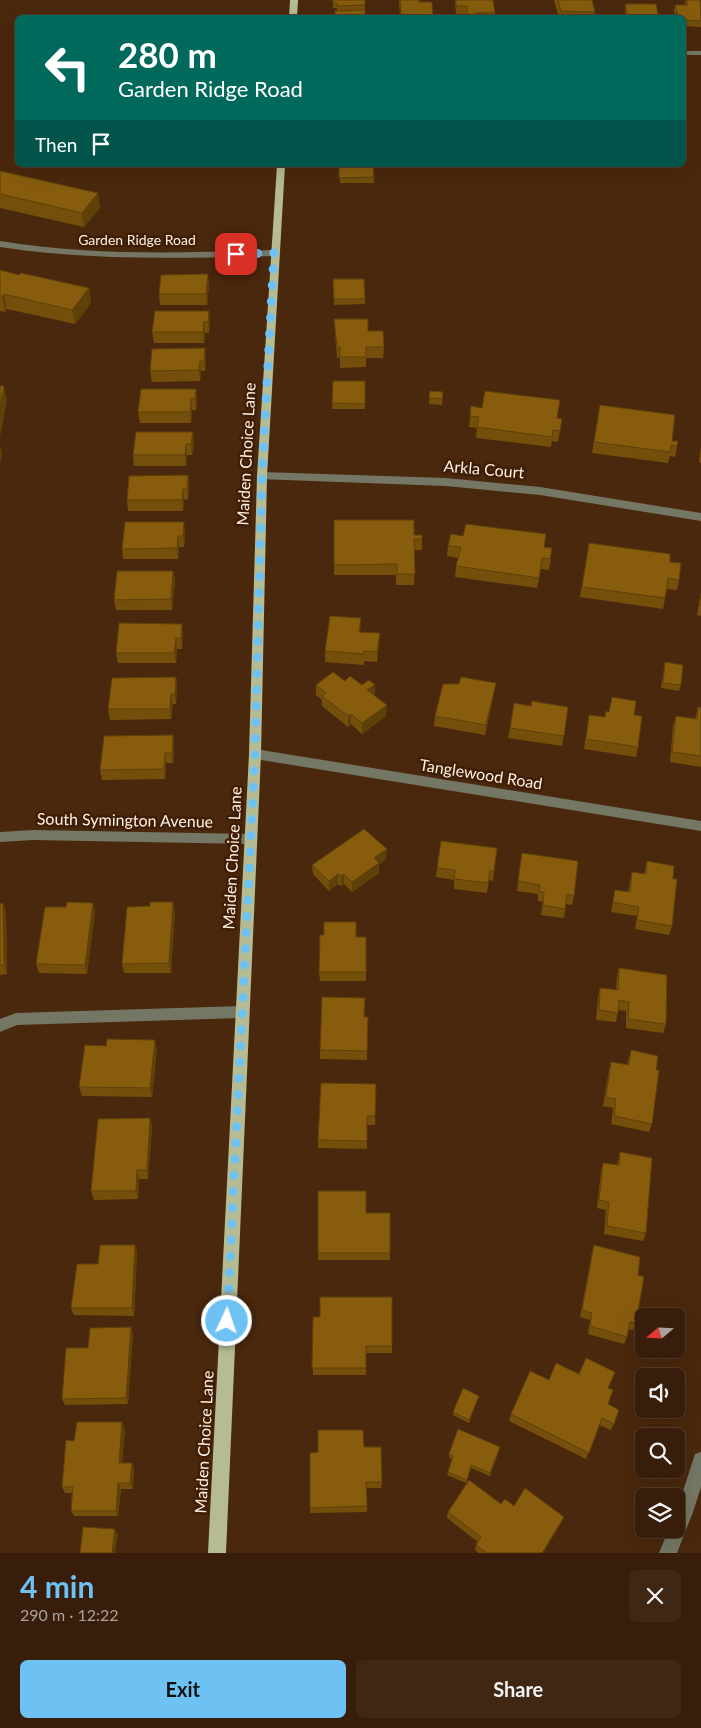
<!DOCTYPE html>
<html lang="en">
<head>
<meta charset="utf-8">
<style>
	:root { --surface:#381e0a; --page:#3f2713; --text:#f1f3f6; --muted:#aba29c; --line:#523c2b; --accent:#6dc2f3 }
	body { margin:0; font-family:Lato,sans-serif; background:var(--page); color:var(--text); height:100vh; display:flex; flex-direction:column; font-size:19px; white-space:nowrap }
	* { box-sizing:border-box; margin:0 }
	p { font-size:16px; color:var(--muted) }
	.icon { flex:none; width:28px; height:28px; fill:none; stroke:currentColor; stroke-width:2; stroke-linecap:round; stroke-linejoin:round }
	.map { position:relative; height:1553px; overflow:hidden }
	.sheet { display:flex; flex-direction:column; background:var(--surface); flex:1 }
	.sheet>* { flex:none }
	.banner { position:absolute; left:15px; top:15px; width:671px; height:152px; border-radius:8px; box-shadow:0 5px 20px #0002,0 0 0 1px var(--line); background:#00695c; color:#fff; overflow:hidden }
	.needle { width:32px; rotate:251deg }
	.fabs { position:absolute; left:635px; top:1308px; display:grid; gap:10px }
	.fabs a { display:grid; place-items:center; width:50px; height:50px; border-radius:8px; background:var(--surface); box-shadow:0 5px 20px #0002,0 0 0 1px var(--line); font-size:25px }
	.pin { position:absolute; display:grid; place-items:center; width:42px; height:42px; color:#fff; margin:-21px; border-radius:10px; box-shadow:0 2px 8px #0006 }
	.me { position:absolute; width:55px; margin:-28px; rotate:3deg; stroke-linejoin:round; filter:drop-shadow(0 0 4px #0008) }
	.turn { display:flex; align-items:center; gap:18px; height:105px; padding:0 20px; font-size:22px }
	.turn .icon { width:65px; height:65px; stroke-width:2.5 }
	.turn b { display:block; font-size:35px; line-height:42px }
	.then { display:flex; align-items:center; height:48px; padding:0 20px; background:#0003; gap:10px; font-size:19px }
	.round { display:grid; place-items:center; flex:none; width:52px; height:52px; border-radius:8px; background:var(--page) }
	.head { display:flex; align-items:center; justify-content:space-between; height:85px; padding:0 20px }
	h1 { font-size:30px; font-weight:700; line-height:38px; color:var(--accent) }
	.button { display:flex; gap:10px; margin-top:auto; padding:10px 20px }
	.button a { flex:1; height:58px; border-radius:8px; background:var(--accent); color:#111; font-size:20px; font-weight:700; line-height:58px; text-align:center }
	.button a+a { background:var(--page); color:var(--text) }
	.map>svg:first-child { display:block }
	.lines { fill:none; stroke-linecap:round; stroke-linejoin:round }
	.minor { fill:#747764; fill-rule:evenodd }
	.major { fill:#b5bc94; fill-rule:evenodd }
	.wall { fill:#744f0b }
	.shaded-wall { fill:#5e4009 }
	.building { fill:#875c0d; stroke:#5e4009 }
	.route { stroke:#6dc2f3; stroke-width:9; stroke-dasharray:0 16.2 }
	.labels { text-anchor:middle; stroke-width:5; stroke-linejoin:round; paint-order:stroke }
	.far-street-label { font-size:14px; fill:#fdf0e7; stroke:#3f1e03 }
	.street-label { font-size:16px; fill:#fdf0e7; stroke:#3f1e03 }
</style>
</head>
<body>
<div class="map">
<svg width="701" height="1553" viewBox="0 0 701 1553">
	<rect width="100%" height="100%" fill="#4a280d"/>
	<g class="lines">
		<path class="minor" d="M684,51H701V55H684Z
			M0,241C91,256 182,253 274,250L279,253L274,256C182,258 91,261 0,247Z
			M262,472L446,478L540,487L701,513V521L540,495L446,486L258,479L257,476Z
			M255,749L701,821V831L255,759L251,757L249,754L251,751Z
			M33,830L250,834L255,835L256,839L255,843L250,844L33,840L0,842V832Z
			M242,1006L247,1008L249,1012L247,1016L242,1018L17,1025L0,1032V1019L16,1013Z
			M701,1452V1487L693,1512L677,1553H659L669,1529H676V1513L693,1460L695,1454Z"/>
		<path class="major" d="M290,0H298L297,18H289Z
			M277,165H285L267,476L261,754L226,1553H208L249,754L257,476Z"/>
	</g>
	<path class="wall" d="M333,0L365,5V11L335,16L337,11V8H333Z
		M399,0H419V2H432L433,18H400Z
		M455,0H493L495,12L494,18H466V16H456Z
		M554,0H592L595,12L594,18H559Z
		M686,0L701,2V27L684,26V18H676L674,11L675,5H685Z
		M625,4L659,18H626L625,10Z
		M339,165H373L374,183H340Z
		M0,171L98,193L100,208L84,227L0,208Z
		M0,270L19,275L89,288L91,303L75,324L7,309L5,312L0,311Z
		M333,279H364L365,304L334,305Z
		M209,285L207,305H160L159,294Z
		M155,311L210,321L209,333H205L204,343H154L152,332Z
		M334,319L368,331L384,347L383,358H366V367L340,368V358H337Z
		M206,359L205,371H201L200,381L152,382L150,371Z
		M333,381H365V409H332Z
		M196,389L197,400L196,410H192L191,423H140L138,412Z
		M430,391L443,392L442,405L429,404Z
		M600,405L672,441H678L675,457L670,456L668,463L592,453Z
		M470,416L562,419L558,442L552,441L551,447L476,438L477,428L469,427Z
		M194,442L192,455H187L186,466H134L133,455Z
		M701,446V463L699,462Z
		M188,475L189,486L188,499L184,500L183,511H128L127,500Z
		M334,520L414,535L422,539V550H414V585H396V575H334Z
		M185,533L184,547H179L178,559H123L122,549Z
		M589,543L670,562L679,580L677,590L667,589L663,609L580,597Z
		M448,546L545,547L551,559L549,570L541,569L537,588L455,577L456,566L458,558L447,556Z
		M173,571L175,581L172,610H116L114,600Z
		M701,592V616L697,615Z
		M361,618L360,632L379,644L377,662L364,661V665L325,662V651Z
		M183,634L182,649H177L176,663H118L116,653Z
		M665,662L681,685L679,691L661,688Z
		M176,677L177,688L176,704H173L171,719L110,720L108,709Z
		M345,681L362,685H375V695L374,696L386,716L362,734L351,724L348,727L322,706V700L316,695V685Z
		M459,684L494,694L485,735L434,726L435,716Z
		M612,697L634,715L638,747L636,757L584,749L589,715L605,717L609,712Z
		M531,706L568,707L562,746L508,738L510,728Z
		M698,707L701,708V767L670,762L673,726L676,716L695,719Z
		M173,735L174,745L173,763H166L165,779L102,780L100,770Z
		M497,848L493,881L489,880L487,893L454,889V880L436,877L437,868Z
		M522,853L574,896L572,905L566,904L564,918L541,915L543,902L538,901V894L517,891Z
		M386,859L379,864V873L352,892L344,884L341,886L338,884L329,891L313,874L312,865Z
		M647,861L673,879L672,926L669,935L635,929L637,916L611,912L615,890L628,892L632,872L644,874Z
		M3,903L6,913L7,974L0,975V904Z
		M93,903L95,912L87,974L39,973L36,964L66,907Z
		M175,911L171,973H124L122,964Z
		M356,937H366V981H320L319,972Z
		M619,968L666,1024L663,1033L626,1028V1011L618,1010L616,1022L596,1020L598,997L600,988L616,990L617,977Z
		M364,1017H368L367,1060L320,1059V1050Z
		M157,1049L152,1097L82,1096L79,1087Z
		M631,1050L656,1070L652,1124L649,1132L611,1124L613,1108L603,1106L609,1070L611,1062L627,1065Z
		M376,1084L375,1125H367V1149L318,1148V1140Z
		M150,1118L152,1127L148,1179H139L138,1199L94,1200L91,1191Z
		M620,1152L646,1233L643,1241L604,1234L606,1210L597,1208L601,1171L603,1163L617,1165Z
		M366,1213L390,1253V1260H318V1253Z
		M135,1245L137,1253L134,1316L74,1315L71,1308Z
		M594,1245L638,1275L636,1323L633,1330L628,1329L627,1337L624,1344L588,1334L590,1320L580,1317L592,1252Z
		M313,1317L392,1346V1353H366V1375H313Z
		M131,1327L133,1334L128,1404L65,1405L62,1399Z
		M549,1380L608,1388V1404L619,1410L611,1430L599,1425L586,1459L509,1421L511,1414Z
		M479,1396L469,1423L453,1415V1412Z
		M125,1429L122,1463H132L134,1469L133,1489H121L118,1516H74L71,1511L72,1493H65L62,1487L74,1441Z
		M364,1447L382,1482L381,1488H367V1512L310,1513V1508Z
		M499,1450L490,1476L471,1468L466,1483L447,1475L452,1459L449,1457V1454Z
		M501,1504L514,1506L561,1523L543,1553H479L475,1550L476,1545L478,1542L447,1518L448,1512Z"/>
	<path class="shaded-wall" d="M98,193L100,208L84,227L82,213Z
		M208,274L209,285L207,305L206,294Z
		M89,288L91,303L75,324L72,310Z
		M4,294L7,309L5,312L2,297Z
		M209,311L210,321L209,333L208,322Z
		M204,322L205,333L204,343L203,332Z
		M205,348L206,359L205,371L204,361Z
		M200,361L201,371L200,381L199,370Z
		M4,386L7,401L0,437V407Z
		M196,389L197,400L196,410L195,399Z
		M191,399L192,410L191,423L190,412Z
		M193,432L194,442L192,455L191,444Z
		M0,444L2,454L0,465Z
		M186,444L187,455L186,466L185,455Z
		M188,475L189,486L188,499L187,489Z
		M183,489L184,500L183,511L182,500Z
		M184,522L185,533L184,547L183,536Z
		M178,536L179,547L178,559L177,548Z
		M173,571L175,581L172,610L171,599Z
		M182,624L183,634L182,649L181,638Z
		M380,633L379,644L377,662V652Z
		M176,638L177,649L176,663L174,653Z
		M176,677L177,688L176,704L175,694Z
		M496,683L494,694L485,735L486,725Z
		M375,685V695L367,701V690Z
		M171,694L173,704L171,719L170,709Z
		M387,705L386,716L362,734V723Z
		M351,714V724L348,727V716Z
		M173,735L174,745L173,763L172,753Z
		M165,753L166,763L165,779L164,769Z
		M387,849L386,859L379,864V873L352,892V882L374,858Z
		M338,874V884L329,891V881Z
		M344,874V884L341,886V876Z
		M173,902L175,911L171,973L169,963Z
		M3,903L6,913L7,974L4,965Z
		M93,903L95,912L87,974L85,965Z
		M155,1040L157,1049L152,1097L150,1088Z
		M150,1118L152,1127L148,1179L147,1170Z
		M137,1170L139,1179L138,1199L136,1191Z
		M135,1245L137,1253L134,1316L132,1308Z
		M131,1327L133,1334L128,1404L126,1398Z
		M122,1422L125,1429L121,1469L119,1463Z
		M132,1463L134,1469L133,1489L130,1483Z
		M118,1483L121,1489L118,1516L116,1511Z
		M564,1517L561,1523L543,1553H542Z
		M115,1529L118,1535L115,1553H112Z"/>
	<path class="building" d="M333,0H365V5L337,6V3H333Z
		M400,0H419V2H432L433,17L422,18H414V16L401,17Z
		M456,0H493L495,12L476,13L477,17H468L467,6H456Z
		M558,0H592L595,12L561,11Z
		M686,0H700L701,21L684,20V18H679L675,5H688Z
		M625,4H656L659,18H628Z
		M365,10V18H332V16H335V11Z
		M339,165H373L374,177L339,178Z
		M0,171L98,193L82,213L0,194Z
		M0,270L19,275L21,273L89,288L72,310L4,294L2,297L0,296Z
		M208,274L206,294H159L161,275Z
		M333,279H364L365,299H334Z
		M155,311H209L208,322H204L203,332H152Z
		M334,319H368V331H383L384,347H366V357H340V347H337Z
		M205,348L204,361H200L199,370L150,371L152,349Z
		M333,381H365V404L332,403Z
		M0,386H4L0,407Z
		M141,389H196L195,399H191L190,412H138Z
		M430,391L443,392L442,399L429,398Z
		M485,391L560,400L557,418L562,419L560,431L553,430L552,437L477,427L479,417L470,416L471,406L482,408Z
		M600,405L675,415L672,441H678L677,446L671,445L670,452L594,442Z
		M136,432H193L191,444H186L185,455H133Z
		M188,475L187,489H183L182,500H127L129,476Z
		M334,520H414V535H422V539H414L415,574H397V564L334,565Z
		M125,522H184L183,536H178L177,548L122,549Z
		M466,524L546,534L544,547L552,548L550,559L542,558L539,578L456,566L461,547L448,546L451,534L463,536Z
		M589,543L670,554V562L681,563L679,580L668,578L665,598L582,587Z
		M117,571H173L171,599L114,600Z
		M701,595V605L699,604Z
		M330,616L361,618L359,632L380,633L377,652L364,651V654L325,651Z
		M119,623L182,624L181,638H176L174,653H116Z
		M665,662L683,665L681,685L663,683Z
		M333,672L345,681L350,676L362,685L369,680L375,685L367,690L387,705L362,723L351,714L348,716L322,696L326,693L316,685Z
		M176,677L175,694H171L170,709H108L112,678Z
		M461,677L496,683L486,725L435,716L443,684H459Z
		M612,697L636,701L634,715L642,716L638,747L586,739L589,715L605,717L606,711L609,712Z
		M532,701L568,707L564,736L510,728L514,703L531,706Z
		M698,707L701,708V756L672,752L676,716L697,719Z
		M173,735L172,753H165L164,769L100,770L104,736Z
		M364,829L387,849L374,858L379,863L352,882L344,874L341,876L338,874L329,881L312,865Z
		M441,841L497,848L494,871H490L488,883L454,879L455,870L437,868Z
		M522,853L578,861L574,896L567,894L565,909L543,905L544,892L539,891L540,885L518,881Z
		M647,861L674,866L673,879H677L672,926L637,920L639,907L613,902L615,890L630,892L632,872L646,874Z
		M67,902L93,903L85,965L36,964L45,907H66Z
		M150,902H173L169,963L122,964L127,907L150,906Z
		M3,903L4,965H0V904Z
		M324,922H356V937H366V972H319L320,935H324Z
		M619,968L667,975L666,1024L628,1019L629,1002L619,1000L618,1013L599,1010L600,988L618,990Z
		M322,997L365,998L364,1017H368L367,1051L320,1050Z
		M107,1039L155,1040L150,1088L79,1087L85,1045L106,1046Z
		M631,1050L658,1056L656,1070H659L652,1124L614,1116L616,1099L606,1097L611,1062L629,1065Z
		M321,1083L376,1084L375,1116H367V1141L318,1140Z
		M150,1118L147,1170H137L136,1191H91L98,1119Z
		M620,1152L652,1158L646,1233L607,1226L609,1202L599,1200L603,1163L619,1165Z
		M318,1191H366V1213H390V1253H318Z
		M100,1245H135L132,1308H71L77,1264H98Z
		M594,1245L640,1257L638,1275L644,1277L636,1323L630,1322L627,1337L590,1326L592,1313L582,1310Z
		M320,1297H392V1346H366V1368H312L313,1317H320Z
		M131,1327L126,1398L62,1399L66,1348H88L90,1328Z
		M586,1358L615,1372L608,1388L613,1390L608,1404L619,1410L614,1424L602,1418L589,1453L511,1414L530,1371L549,1380L556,1363L579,1374Z
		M463,1388L479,1396L469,1420L453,1412Z
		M77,1422H122L119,1463H132L130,1483H118L116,1511H71L73,1487H62L66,1440L74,1441Z
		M458,1429L500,1447L490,1473L471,1465L467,1480L448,1472L453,1456L449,1454Z
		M318,1430H363L364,1447H381L382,1482H366L367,1506L310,1508V1453L318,1452Z
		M469,1480L501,1504L505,1499L514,1506L525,1488L564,1517L542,1553H487L476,1545L481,1537L448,1512Z
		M83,1527L115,1529L112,1553H80Z"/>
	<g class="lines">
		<path class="route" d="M227,1321L255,754L262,476L274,253L236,254"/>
	</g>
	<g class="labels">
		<g class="far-street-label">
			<text x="137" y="245">Garden Ridge Road</text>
		</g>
		<g class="street-label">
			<text transform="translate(246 454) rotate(-87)" y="6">Maiden Choice Lane</text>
			<text transform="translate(484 469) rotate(5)" y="6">Arkla Court</text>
			<text transform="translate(481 774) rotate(9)" y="6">Tanglewood Road</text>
			<text transform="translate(125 820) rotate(1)" y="6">South Symington Avenue</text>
			<text transform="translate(232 858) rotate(-87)" y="6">Maiden Choice Lane</text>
			<text transform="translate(204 1442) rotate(-87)" y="6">Maiden Choice Lane</text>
		</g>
	</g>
</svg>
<div class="fabs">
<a><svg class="needle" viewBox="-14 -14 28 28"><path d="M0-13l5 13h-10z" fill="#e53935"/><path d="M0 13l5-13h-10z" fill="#aba29c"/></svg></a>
<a><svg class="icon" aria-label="sound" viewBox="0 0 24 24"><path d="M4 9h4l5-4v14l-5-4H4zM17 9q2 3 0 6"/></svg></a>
<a><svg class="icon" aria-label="search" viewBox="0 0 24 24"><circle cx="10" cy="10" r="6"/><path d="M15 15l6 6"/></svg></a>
<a><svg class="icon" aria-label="layers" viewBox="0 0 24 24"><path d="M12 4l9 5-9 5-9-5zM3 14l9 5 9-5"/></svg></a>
</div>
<div class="pin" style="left:236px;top:254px;background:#d93025"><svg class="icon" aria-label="arrive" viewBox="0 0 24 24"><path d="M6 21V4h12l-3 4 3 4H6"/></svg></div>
<svg class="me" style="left:227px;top:1321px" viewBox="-20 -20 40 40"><circle r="17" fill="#6dc2f3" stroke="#fff" stroke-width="3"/><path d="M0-11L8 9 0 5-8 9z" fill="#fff"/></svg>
<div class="banner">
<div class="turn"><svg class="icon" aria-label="left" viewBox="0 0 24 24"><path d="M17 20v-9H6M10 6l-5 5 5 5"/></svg><div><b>280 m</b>Garden Ridge Road</div></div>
<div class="then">Then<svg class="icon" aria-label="arrive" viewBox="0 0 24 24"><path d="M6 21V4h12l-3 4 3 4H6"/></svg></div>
</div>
</div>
<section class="sheet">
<div class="head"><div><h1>4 min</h1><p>290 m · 12:22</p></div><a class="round"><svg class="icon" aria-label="close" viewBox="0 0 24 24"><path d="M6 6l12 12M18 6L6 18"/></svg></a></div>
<div class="button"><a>Exit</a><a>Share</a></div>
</section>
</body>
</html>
